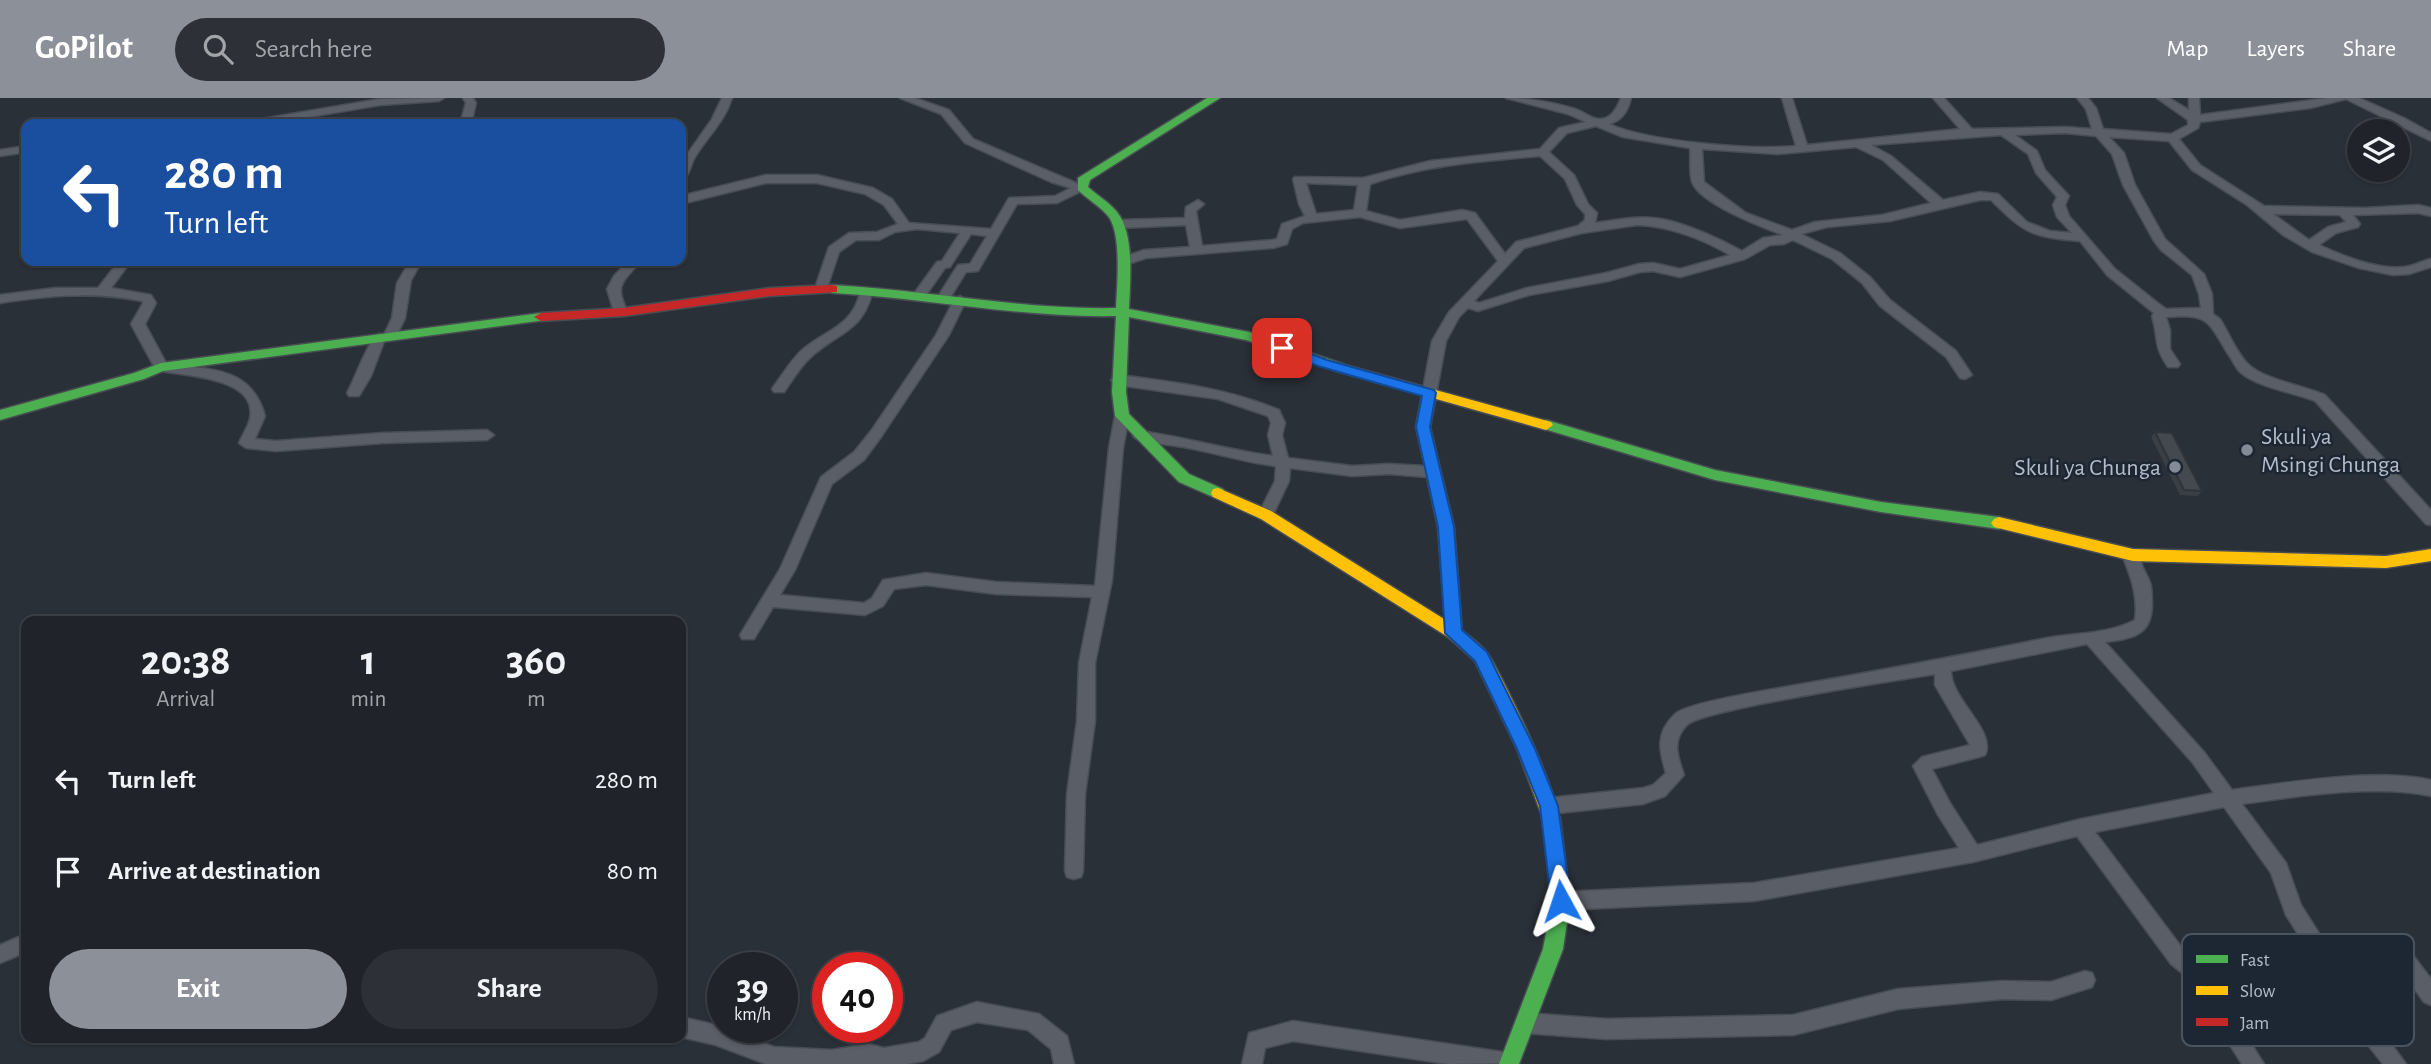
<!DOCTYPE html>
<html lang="en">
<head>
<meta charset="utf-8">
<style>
	:root { --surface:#20242a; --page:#2d3036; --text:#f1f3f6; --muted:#a2a4a8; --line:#3d4147; --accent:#8c9099 }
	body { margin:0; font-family:"Alegreya Sans",sans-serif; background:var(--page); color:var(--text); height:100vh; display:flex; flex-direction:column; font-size:26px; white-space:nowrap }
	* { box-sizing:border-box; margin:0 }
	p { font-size:23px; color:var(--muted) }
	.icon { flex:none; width:38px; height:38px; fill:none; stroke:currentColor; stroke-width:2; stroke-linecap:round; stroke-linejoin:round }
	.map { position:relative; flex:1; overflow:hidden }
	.drawer { position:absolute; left:21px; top:518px; width:665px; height:427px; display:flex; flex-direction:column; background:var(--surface); border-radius:14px; box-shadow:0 2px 5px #0004,0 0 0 2px var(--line) }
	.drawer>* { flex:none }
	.banner { position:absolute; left:21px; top:21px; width:665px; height:147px; border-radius:14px; box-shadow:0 2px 5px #0004,0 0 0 2px var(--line); background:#1a4fa0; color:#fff; overflow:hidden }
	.buttons { position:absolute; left:2347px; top:21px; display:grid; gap:14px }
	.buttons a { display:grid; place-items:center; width:63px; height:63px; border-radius:50%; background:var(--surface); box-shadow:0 2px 5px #0004,0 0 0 2px var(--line); font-size:35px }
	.speed { position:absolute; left:707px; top:854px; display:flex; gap:14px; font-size:35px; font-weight:700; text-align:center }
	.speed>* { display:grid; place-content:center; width:91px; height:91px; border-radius:50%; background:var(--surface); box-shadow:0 2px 5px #0004,0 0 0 2px var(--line); line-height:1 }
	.speed small { font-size:18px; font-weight:400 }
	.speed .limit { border:10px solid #d22; background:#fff; color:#111 }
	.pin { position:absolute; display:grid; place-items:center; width:60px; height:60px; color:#fff; margin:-30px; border-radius:14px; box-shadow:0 4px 10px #0006 }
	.me { position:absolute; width:77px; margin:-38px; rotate:355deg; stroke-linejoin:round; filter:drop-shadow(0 0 5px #0008) }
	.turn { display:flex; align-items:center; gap:24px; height:147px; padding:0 28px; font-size:32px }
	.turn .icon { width:91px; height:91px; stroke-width:2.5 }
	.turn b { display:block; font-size:49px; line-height:60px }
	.eta { display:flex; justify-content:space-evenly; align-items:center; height:119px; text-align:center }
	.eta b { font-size:42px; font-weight:700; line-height:49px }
	.primary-button { display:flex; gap:14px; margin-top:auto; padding:14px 28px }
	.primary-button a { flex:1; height:80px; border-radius:42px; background:var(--accent); color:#fff; font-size:28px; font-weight:700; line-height:80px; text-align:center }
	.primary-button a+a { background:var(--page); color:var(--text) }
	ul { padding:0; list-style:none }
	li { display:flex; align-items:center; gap:21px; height:91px; padding:0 28px }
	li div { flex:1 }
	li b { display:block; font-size:26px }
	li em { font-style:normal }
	header { display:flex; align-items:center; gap:42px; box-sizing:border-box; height:98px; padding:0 35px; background:var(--accent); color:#fff }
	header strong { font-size:33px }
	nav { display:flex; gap:38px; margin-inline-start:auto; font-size:24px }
	.search { width:490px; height:63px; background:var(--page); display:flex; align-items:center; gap:18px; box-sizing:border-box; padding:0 24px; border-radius:38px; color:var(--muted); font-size:26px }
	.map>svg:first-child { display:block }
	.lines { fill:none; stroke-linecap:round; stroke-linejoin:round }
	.street-casing { stroke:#484c53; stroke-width:3 }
	.fast-casing { stroke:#484c53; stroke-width:3 }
	.slow-casing { stroke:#484c53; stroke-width:3 }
	.jam-casing { stroke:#484c53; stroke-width:3 }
	.street { fill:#5a5e66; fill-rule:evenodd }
	.fast { fill:#4caf50; fill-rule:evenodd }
	.slow { fill:#ffc107; fill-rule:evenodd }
	.jam { fill:#c62828; fill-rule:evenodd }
	.wall { fill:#3a3f45 }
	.building { fill:#444950; stroke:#303338; stroke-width:2 }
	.route { fill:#1a73e8; stroke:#114b97; stroke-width:2 }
	.poi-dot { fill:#848b96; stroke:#1d2633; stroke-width:2.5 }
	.labels { text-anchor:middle; stroke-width:5; stroke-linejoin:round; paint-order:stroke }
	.poi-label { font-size:24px; fill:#b4bcc9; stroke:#1d2633; text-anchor:start }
	.key { fill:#1d2633; stroke:#4a5360; stroke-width:2 }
	.key-label { font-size:19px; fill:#b4bcc9 }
</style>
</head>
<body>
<header>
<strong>GoPilot</strong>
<div class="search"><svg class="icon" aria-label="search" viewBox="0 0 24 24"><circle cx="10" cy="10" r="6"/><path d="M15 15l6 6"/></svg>Search here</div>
<nav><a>Map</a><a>Layers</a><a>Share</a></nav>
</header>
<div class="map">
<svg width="2431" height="966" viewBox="0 0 2431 966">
	<rect width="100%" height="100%" fill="#2a3038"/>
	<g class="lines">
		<defs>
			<path id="street" d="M444,0L439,3L380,7L267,26H243L249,23L380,1Z
				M463,0H473L476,5L471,26H460L466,5Z
				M722,0H732C725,23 708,38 695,59C690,67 690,79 681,82V65L712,21Z
				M900,0H915L949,12L973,41L1088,90L1057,105L1017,106L978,173L966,174L948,203L943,204L937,200L956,170L958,167L970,166L987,138L971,136L950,169L945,170L924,200L919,201L913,197L937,164L942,163L960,135L917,131L895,134L879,142H856L839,154L827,190L821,194L815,190L829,149L849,135L877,134L898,126L884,107L865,96L817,85H766L681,106V98L766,77H817L873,90L892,101L909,125L991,131L1009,100L1055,98L1071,90L1051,84L965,45L941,16Z
				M1506,0C1528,0 1550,4 1572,10C1581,12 1590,20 1598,21C1611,22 1617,10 1621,0H1631C1628,13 1622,23 1609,26C1650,44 1751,52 1796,48L1782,0H1792L1807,47L1960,31L1933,0H1944L1972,31L2065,29L2092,31L2086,11L2077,0H2088L2096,10L2103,31L2171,36L2188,27V22L2157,0H2169L2189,12V0H2199L2200,17L2327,0H2359L2404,20L2431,35V43L2346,1L2310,10L2200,24L2198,30L2179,41L2200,67L2264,108L2364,110L2418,107L2431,110V118L2418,115L2353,117L2360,126L2358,129L2336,135L2319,147C2344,158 2376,172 2404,169C2413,168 2422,163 2431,161V169L2409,176L2393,177L2359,170L2312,154L2283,137L2247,107L2192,72L2169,43L2109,39L2124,55L2135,87L2165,141L2204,176L2212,196L2213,216L2220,221C2229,235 2237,256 2249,267C2264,281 2304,288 2325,297L2431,412V427L2426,426L2315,303C2292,294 2259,290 2240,274C2235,269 2232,261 2228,256C2207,221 2208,216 2166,219L2170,232V251L2180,266L2178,269H2168C2153,247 2159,242 2152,218L2154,215L2107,177L2080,143C2032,139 2025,136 1991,102H1980L1890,123L1827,129L1801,136L1840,155L1870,179L1890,202L1956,253L1972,277L1965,281L1960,280L1946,259L1880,208L1862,185L1832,161L1793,142L1784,146L1770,147L1745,161L1680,179L1653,173L1640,174L1608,183L1529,197L1478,213L1468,210L1459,219L1446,243L1430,329L1454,429L1462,535L1460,539H1448L1446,535L1438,429L1427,379L1389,376L1352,378L1290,370L1289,383L1271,421H1261L1258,417L1275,383L1276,368C1239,364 1205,351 1169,347C1158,345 1140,346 1133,338L1140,333C1185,339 1228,352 1273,358L1268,337L1271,325L1268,318L1218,301L1118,287L1111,282L1118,277C1173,284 1227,290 1279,312L1285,325L1282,337L1288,360L1352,368L1389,366L1425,368L1416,329L1432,243L1449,214L1498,163L1467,121L1400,130L1360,119L1303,125L1292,131L1287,146L1273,150L1146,160L1125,167L1119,163L1121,160L1144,152L1190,149L1186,127L1119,130L1113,126L1119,122L1185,120L1186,109L1198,102L1204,106L1196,113L1202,148L1272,142L1277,141L1282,126L1305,118L1299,106L1293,81L1295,79L1363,80L1430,63L1540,51L1559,30L1586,24L1568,16ZM1596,28L1623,39L1690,50C1691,60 1689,74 1692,84C1700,106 1762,129 1783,137L1763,140L1742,153C1720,141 1685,125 1661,121C1639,117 1617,122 1595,125L1597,115L1588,106L1574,77L1549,54L1567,35ZM2065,35L2096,38L2112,56L2123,87L2154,143L2161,152L2192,177L2199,196L2201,210L2166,211L2159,206L2115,171L2069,118L2065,107L2069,98L2045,72L2037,53L2015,37ZM2001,37L2028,56L2036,75L2057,99L2053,107L2057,119L2072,135L2050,133L2027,124L1998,96L1980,94L1943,102L1891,58L1871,47ZM1856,49L1883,62L1931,105L1882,117L1815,124L1792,132L1746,115L1704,84L1702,51L1778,56ZM1540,58L1565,81L1577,107L1585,116V122L1578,128L1516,144L1505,156L1475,115L1462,112L1400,122L1366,113L1370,86C1425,67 1482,63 1540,58ZM1306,85L1358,87L1354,112L1316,116ZM2273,116L2340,117L2346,124L2328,129L2309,142ZM1637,127C1669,128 1703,141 1730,157L1680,171L1653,165L1639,166L1606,175L1527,190L1479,205L1474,203L1524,150L1582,135Z
				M26,48V54L0,58V52Z
				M119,163H131L111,190L151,197L156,205L145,226L166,265C210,273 251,267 265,318L255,341L276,343L383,335L487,332L494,337L487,342L383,345L276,353L246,350L239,345C242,337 249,328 250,320C258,278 181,278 156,272L131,226L143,205L142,203C94,193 47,198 0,205V197L55,190H98Z
				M410,163H422L411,182L405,220L395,241H385L371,278L359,298H349L347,295C354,283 369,240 379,236L384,237L392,220L397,185Z
				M628,163H641C624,183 613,186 628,214L621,218L614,214L607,191L614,178Z
				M866,191L872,195C863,234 836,235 810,260C800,269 792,283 784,294H774L772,291L774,288C783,276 791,262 802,252C826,231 851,230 860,195Z
				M960,198L966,202L949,237L881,339L864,362L832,386L795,472L780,497L864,505L872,500L883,482L926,475L996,484L1095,488L1109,350L1115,318L1122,313L1127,315L1129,318L1123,350L1112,482L1095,565V623L1085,696L1083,773L1081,779L1074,781L1067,779L1065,773L1067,696L1077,623L1079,565L1092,499L996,496L926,487L894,491L883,508L865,517L773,509L754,541H742L740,537L780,471L821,379L854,354L871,333L936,237L954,202Z
				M2133,451L2141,457C2139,469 2149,477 2151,488C2155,528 2148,540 2105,544L2204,654L2232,692C2291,684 2374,670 2431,682V698C2375,686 2299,698 2242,706L2286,765L2301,807L2329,851L2386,853L2402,849L2409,852L2431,881V907L2424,904L2398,868L2386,871L2341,870L2375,924L2406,966H2383L2361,938L2319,870L2209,879L2264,966H2242L2186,878L2171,866L2077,738L1973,764L1754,803L1561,812L1554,809L1552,803L1554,797L1561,794L1754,785L1959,750L1938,717L1913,668L1922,659L1970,647L1935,587V576C1899,582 1703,611 1687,627C1671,643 1678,659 1684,677L1665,698L1643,706L1549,716L1543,714L1540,708L1543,702L1549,700L1643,690L1653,687L1666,675C1659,652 1655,635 1675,616C1686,606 1751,595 1768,592C1861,576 1954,559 2047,540C2075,535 2109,536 2135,522C2138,500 2132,482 2124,462L2128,453ZM2087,546L2192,664L2214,695L2081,721L1977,747L1950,705L1932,671L1979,659L1985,657C1997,633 1951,602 1951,573ZM2224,709L2271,775L2286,817L2308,852L2196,861L2185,854L2095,734Z
				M26,836V854L0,865V847Z
				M2085,873L2092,875L2095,882L2092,889L2051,902L2003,901L1898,911L1793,937L1607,941L1525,935L1518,932L1515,925L1518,918L1525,915L1607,921L1793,917L1898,891L2003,883L2051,884Z
				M977,904L1039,916L1067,938L1074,966H1054L1051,951L1028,932L977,924L951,932L939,954L923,963L907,966H766L716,947L681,939V919L716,927L774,949L832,952L868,946L884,950L919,944L925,940L937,918Z
				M1293,923L1509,955L1516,958L1519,965L1448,966L1293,943L1265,950L1262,966H1242L1249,935Z"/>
			<path id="fast" d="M1207,0H1220L1090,82L1088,89C1098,98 1109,104 1117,114C1135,136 1130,184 1129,211L1249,234L1343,266L1345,269L1338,273L1246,242L1129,219L1126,294L1129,316L1189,376L1223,391L1225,395L1223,399H1213L1179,384L1115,318L1112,294L1116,218C1021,220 927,200 832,195L826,191L832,187C927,192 1022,212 1116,210C1117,188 1122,135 1108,118C1100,108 1087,101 1078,92V80Z
				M541,215L546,216V222L163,273L144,281L0,322V312L134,275L161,265Z
				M1546,322L1715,372L1881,404L1999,419L2007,425L1999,431L1881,414L1715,382L1541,330L1539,327Z
				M1551,712L1557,714L1560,720L1570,803L1563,851L1519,966H1499L1543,851L1552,803L1542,720L1545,714Z"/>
			<path id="slow" d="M1338,265L1551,324L1553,327L1546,332L1333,272L1331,269Z
				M1218,390L1271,413L1460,531C1469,538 1481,546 1488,556C1502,577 1566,708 1557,726L1551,728L1545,726L1517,651L1475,563L1448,539L1261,421L1213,399L1211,395L1213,391Z
				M1999,419L2133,451L2386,458L2431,451V463L2386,470L2133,463L1994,429L1991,425L1994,421Z"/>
			<path id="jam" d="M832,187L837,188V194L770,198L624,218L541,223L534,219L541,215L624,210L770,190Z"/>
		</defs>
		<use href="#street" class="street-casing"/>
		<use href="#fast" class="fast-casing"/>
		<use href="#slow" class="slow-casing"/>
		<use href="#jam" class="jam-casing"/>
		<use href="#street" class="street"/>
		<use href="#fast" class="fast"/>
		<use href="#slow" class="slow"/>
		<use href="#jam" class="jam"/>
	</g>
	<path class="wall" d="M2155,334L2202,393L2198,398L2180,397L2151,339Z"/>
	<path class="building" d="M2155,334L2172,335L2202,393L2184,392Z"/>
	<path class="route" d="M1282,245L1327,262L1434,292L1436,295L1430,329L1454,429L1462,532L1487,554L1535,651L1558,708L1571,803L1568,809L1561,812L1554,809L1551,803L1540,708L1517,651L1475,563L1445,535L1438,429L1416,329L1422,298L1318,268L1278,253L1276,250Z"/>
	<g class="poi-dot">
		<circle cx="2247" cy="352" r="7"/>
		<circle cx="2175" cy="369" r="7"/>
	</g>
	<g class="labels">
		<g class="poi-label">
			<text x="2261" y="346">Skuli ya<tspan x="2261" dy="28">Msingi Chunga</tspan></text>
			<text x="2161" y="377" text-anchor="end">Skuli ya Chunga</text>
		</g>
	</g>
	<rect x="2182" y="836" width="232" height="112" rx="10" class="key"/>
	<rect x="2196" y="857" width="32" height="8" fill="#4caf50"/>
	<rect x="2196" y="888" width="32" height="9" fill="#ffc107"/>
	<rect x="2196" y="920" width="32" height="8" fill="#c62828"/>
	<g class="key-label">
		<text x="2240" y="868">Fast</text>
		<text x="2240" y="899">Slow</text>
		<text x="2240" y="931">Jam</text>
	</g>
</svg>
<div class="buttons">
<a><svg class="icon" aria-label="layers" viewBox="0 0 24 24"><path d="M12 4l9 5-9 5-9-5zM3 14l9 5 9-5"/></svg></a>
</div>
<div class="speed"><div>39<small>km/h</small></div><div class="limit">40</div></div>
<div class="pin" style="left:1282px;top:250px;background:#d93025"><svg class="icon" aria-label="arrive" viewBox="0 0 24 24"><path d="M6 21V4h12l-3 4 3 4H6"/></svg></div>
<svg class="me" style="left:1561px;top:803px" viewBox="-20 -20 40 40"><path d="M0-17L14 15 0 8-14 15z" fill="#1a73e8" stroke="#fff" stroke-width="4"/></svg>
<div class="banner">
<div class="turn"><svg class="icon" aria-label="left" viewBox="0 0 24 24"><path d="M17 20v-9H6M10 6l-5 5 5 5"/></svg><div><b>280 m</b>Turn left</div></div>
</div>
<section class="drawer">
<div class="eta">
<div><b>20:38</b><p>Arrival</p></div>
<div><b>1</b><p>min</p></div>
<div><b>360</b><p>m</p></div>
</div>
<ul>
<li><svg class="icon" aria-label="left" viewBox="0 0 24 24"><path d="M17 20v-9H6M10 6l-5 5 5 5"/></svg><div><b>Turn left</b></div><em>280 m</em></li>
<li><svg class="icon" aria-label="arrive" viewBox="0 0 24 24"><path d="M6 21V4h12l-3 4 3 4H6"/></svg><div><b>Arrive at destination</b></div><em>80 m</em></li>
</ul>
<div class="primary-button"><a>Exit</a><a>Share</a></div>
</section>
</div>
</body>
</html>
